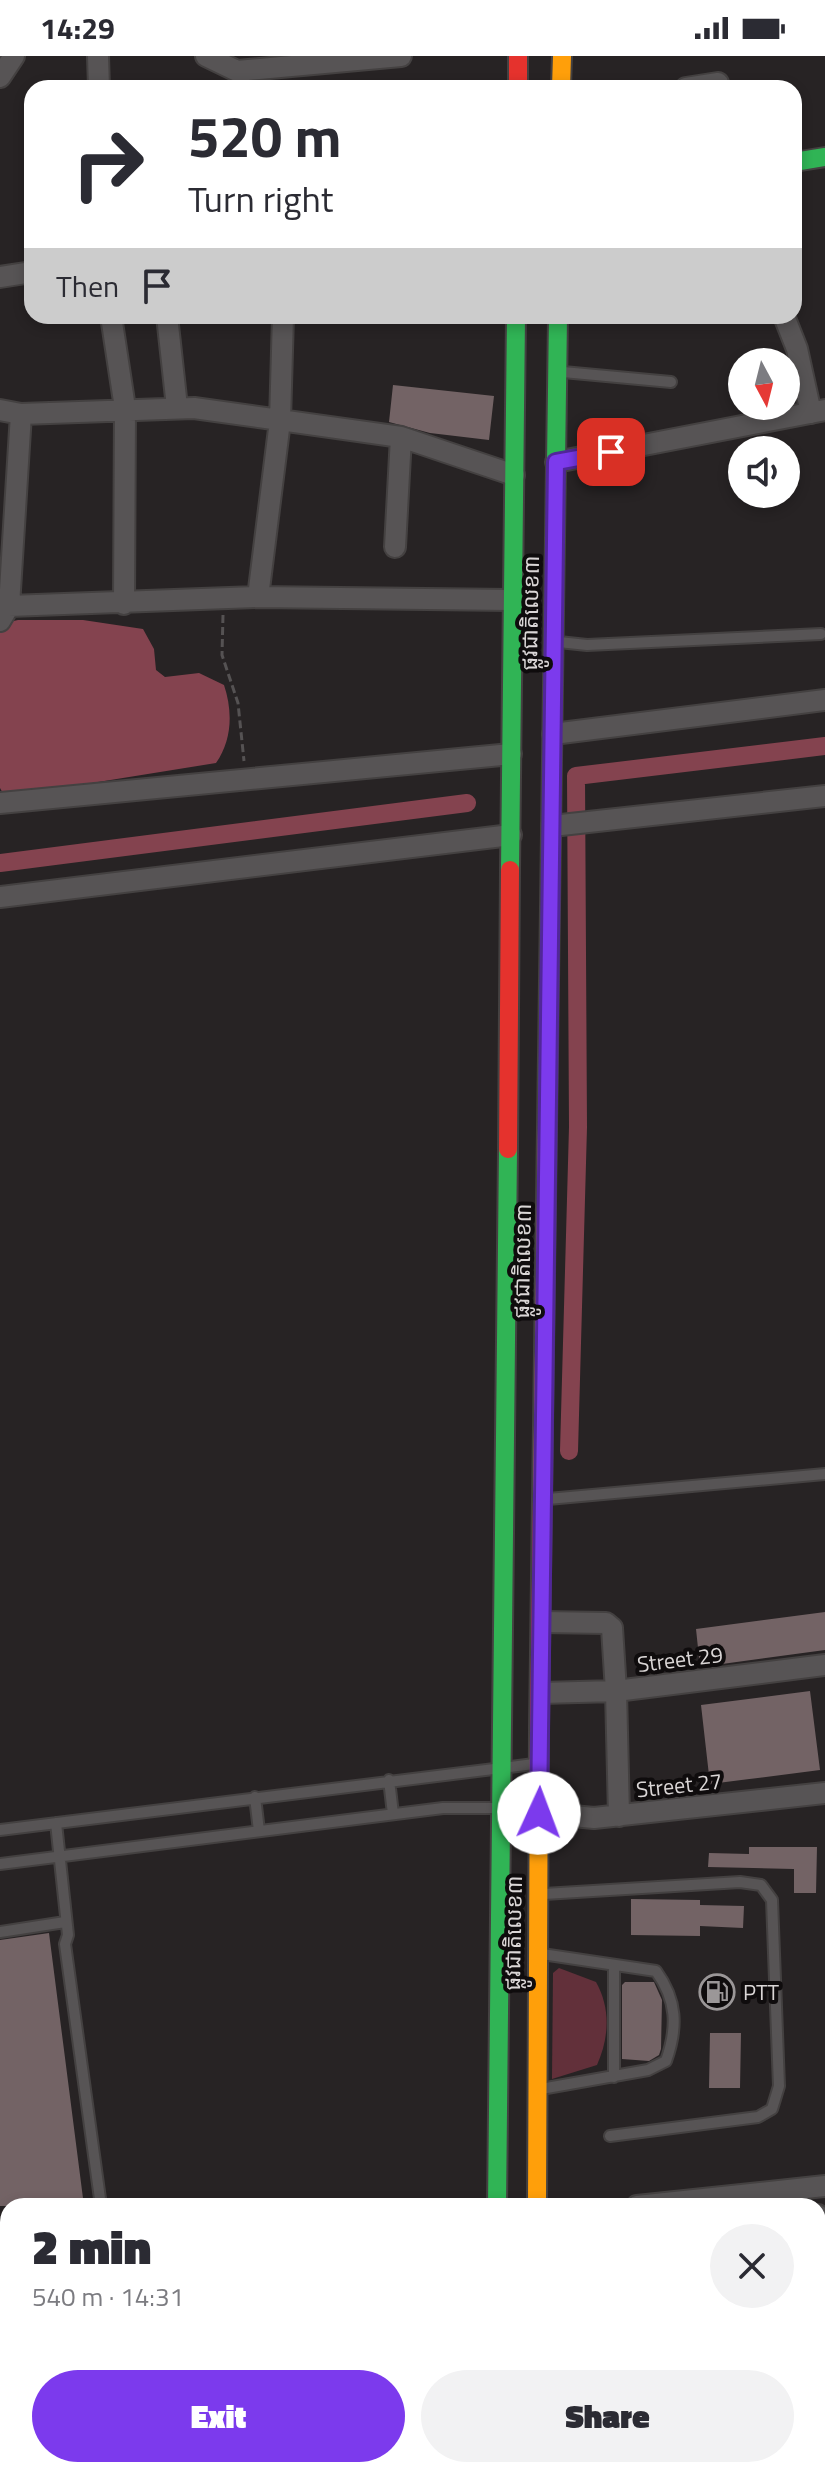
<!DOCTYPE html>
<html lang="en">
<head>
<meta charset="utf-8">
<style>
	:root { --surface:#fff; --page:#f2f2f3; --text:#2b2b33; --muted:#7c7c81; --accent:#7c3aed }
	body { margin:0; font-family:"Titillium Web","Noto Sans Khmer",sans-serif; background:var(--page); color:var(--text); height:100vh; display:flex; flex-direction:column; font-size:30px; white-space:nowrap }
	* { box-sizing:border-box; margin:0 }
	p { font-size:26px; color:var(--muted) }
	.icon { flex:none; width:44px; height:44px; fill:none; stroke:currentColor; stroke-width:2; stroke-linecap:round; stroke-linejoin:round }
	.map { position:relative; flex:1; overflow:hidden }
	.drawer { position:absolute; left:0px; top:2142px; width:826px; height:280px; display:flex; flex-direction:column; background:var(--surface); border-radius:24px 24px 0 0; box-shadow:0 4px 12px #0003 }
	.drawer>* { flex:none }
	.top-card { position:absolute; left:24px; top:24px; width:778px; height:244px; border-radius:24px; box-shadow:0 4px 12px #0003; background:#fff; color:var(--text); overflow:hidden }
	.needle { width:52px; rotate:173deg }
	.fabs { position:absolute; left:728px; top:292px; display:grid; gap:16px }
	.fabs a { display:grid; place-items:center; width:72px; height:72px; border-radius:50%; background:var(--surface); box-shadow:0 4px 12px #0003; font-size:40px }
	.pin { position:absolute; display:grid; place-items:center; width:68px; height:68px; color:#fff; margin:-34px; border-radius:16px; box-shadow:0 4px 12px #0006 }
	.me { position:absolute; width:88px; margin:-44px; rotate:2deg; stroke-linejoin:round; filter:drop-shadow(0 0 6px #0008) }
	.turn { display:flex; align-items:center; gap:28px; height:168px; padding:0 32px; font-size:36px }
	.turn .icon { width:104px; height:104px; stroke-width:2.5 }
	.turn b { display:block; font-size:56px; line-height:68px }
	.then { display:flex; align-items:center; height:76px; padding:0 32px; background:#0003; gap:16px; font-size:30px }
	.round { display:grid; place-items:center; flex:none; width:84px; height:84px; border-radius:42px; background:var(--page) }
	.overview { display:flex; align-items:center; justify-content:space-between; height:136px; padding:0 32px }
	h1 { font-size:48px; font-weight:800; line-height:60px }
	.cta { display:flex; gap:16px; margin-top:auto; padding:16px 32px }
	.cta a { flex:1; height:92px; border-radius:48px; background:var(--accent); color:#fff; font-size:32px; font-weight:800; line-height:92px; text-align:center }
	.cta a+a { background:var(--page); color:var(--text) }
	.status { display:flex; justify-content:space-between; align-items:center; height:56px; padding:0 40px; background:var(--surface); direction:ltr }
	.status svg { height:22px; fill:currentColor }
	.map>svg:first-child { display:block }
	.green { fill:#62303a }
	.water { fill:#84434f }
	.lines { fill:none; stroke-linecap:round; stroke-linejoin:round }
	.canal { stroke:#84434f; stroke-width:18 }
	.building { fill:#736365 }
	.lane-casing { stroke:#444141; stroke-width:14 }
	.street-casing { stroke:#444141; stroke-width:24 }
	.fast-casing { stroke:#444141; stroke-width:22 }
	.slow-casing { stroke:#444141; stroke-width:22 }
	.jam-casing { stroke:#444141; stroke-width:22 }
	.path { stroke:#555253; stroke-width:3; stroke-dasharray:8 4; stroke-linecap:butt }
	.lane { stroke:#575455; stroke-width:10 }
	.street { stroke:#575455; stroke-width:20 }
	.fast { stroke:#30b455; stroke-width:18 }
	.slow { stroke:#ff9f0a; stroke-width:18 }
	.jam { stroke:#e5322d; stroke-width:18 }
	.route-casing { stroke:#51269a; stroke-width:20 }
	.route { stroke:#7c3aed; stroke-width:14 }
	.labels { text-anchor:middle; stroke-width:8; stroke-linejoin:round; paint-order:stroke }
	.street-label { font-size:22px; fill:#dad6d6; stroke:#0f0c0d }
	.poi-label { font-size:22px; fill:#dad6d6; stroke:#0f0c0d; text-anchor:start }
</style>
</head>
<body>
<div class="status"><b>14:29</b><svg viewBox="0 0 49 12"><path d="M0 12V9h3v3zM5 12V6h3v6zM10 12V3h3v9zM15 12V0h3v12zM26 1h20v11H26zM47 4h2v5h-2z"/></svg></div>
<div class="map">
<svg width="825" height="2422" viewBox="0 0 825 2422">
	<rect width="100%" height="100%" fill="#272324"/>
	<path class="green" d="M559,1912L596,1926C611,1953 609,1982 597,2009L552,2023L553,1917Z"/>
	<path class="water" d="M18,564H83L143,573L154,593L156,614L165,621L199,617L224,629C233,656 232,684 216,707L5,741L0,732V575L9,566Z"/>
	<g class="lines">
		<path class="canal" d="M0,807L467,747
			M569,1395L578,1071L576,720L825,690"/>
	</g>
	<path class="building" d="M393,329L494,340L489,384L430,377L389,366Z
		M825,1556V1594L700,1611L696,1573Z
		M810,1635L820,1714L710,1728L701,1649Z
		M749,1791H817L816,1837H794V1813L708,1811L709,1797L749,1798Z
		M631,1843L700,1844V1849L744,1850L743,1872L700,1870V1880L631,1879Z
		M49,1877L84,2150H0V1884Z
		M625,1926H654L662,1944L661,1993L659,1999L649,2005L622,2003V1929Z
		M710,1977H741L740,2032H709Z"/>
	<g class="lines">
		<defs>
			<path id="lane" d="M563,316L671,326
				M559,586L587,589L821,578
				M548,1443L825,1418
				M389,1724L393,1758
				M255,1741L259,1775
				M56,1767L68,1879L65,1888L101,2150
				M0,1774L534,1708
				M0,1808L443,1752H494
				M544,1838L740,1826L761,1829L772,1844L779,2030L772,2053L758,2061L610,2080
				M0,1876L65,1866
				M614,1911V2021
				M541,2033L648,2014L666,2005C678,1971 677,1944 656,1915L542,1898
				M0,2219L8,2218
				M255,2414L256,2422
				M151,2422L213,2414"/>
			<path id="street" d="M98,0L99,32
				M206,0L237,15L401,0
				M0,21L14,0
				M686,32L718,27
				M0,221L32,216
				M111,260L125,352L124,548
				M167,260L177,351
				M784,260L797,293L811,357
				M0,354L21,358L194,352L401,381L514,419
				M556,406L825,354
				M395,491L401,381
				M258,541L280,365L283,260
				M9,550L258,541L513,544
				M0,565L9,550L21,358
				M553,678L825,644
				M0,747L511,698
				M552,770L825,740
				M0,841L511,779
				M541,1637L616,1635L612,1572L606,1567L542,1566
				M530,1756L594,1762L825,1737
				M619,1760L616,1635L825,1609
				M637,2150L825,2130
				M818,2159L825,2227
				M733,2414L734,2422"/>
			<path id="fast" d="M794,106L825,101
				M510,814L516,260
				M547,1072L558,260
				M497,2150L508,1093
				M494,2414V2422
				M535,2414V2422"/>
			<path id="slow" d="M561,32L562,0
				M542,1444L547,1072
				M537,2150L539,1672"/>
			<path id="jam" d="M518,0V32
				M508,1093L510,814
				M539,1672L542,1444"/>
		</defs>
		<use href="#lane" class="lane-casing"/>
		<use href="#street" class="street-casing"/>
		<use href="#fast" class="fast-casing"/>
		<use href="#slow" class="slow-casing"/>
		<use href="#jam" class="jam-casing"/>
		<path class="path" d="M223,559L222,599L238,647L244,705"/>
		<use href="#lane" class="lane"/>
		<use href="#street" class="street"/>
		<use href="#fast" class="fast"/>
		<use href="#slow" class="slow"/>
		<use href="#jam" class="jam"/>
	</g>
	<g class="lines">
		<defs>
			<path id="route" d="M539,1757L556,406L611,396"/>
		</defs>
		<use href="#route" class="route-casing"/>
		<use href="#route" class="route"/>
	</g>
	<defs>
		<symbol id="fuel-ring" viewBox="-11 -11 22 22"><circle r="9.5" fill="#0f0c0d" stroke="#9b9798" stroke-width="1.5"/><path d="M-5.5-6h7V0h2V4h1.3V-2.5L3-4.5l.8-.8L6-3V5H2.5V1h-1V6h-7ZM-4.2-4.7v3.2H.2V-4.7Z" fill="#9b9798"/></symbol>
	</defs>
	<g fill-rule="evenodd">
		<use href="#fuel-ring" x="697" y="1916" width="40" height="40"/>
	</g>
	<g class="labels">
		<g class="street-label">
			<text transform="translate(530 557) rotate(-89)" y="8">ផ្លូវជាតិលេខ៣</text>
			<text transform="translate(522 1205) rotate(-89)" y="8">ផ្លូវជាតិលេខ៣</text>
			<text transform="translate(680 1603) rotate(-7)" y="8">Street 29</text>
			<text transform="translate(679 1729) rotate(-6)" y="8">Street 27</text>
			<text transform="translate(513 1877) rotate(-89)" y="8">ផ្លូវជាតិលេខ៣</text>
		</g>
		<g class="poi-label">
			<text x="743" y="1944">PTT</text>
		</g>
	</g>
</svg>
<div class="fabs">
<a><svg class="needle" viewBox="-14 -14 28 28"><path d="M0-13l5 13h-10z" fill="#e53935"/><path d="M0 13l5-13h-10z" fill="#7c7c81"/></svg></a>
<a><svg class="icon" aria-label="sound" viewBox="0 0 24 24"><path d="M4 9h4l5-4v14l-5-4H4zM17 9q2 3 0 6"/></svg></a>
</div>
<div class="pin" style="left:611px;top:396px;background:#d93025"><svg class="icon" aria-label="arrive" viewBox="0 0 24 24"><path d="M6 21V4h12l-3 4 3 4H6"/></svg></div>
<svg class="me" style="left:539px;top:1757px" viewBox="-20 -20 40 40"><circle r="19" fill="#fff"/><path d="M0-13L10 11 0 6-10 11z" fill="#7c3aed"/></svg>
<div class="top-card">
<div class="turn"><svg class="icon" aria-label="right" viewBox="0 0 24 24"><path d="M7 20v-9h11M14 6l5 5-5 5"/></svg><div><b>520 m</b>Turn right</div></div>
<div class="then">Then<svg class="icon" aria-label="arrive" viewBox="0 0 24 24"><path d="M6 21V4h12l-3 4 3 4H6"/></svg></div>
</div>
<section class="drawer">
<div class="overview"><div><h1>2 min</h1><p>540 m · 14:31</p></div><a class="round"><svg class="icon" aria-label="close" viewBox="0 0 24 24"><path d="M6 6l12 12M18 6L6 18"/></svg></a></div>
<div class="cta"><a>Exit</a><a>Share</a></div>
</section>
</div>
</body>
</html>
